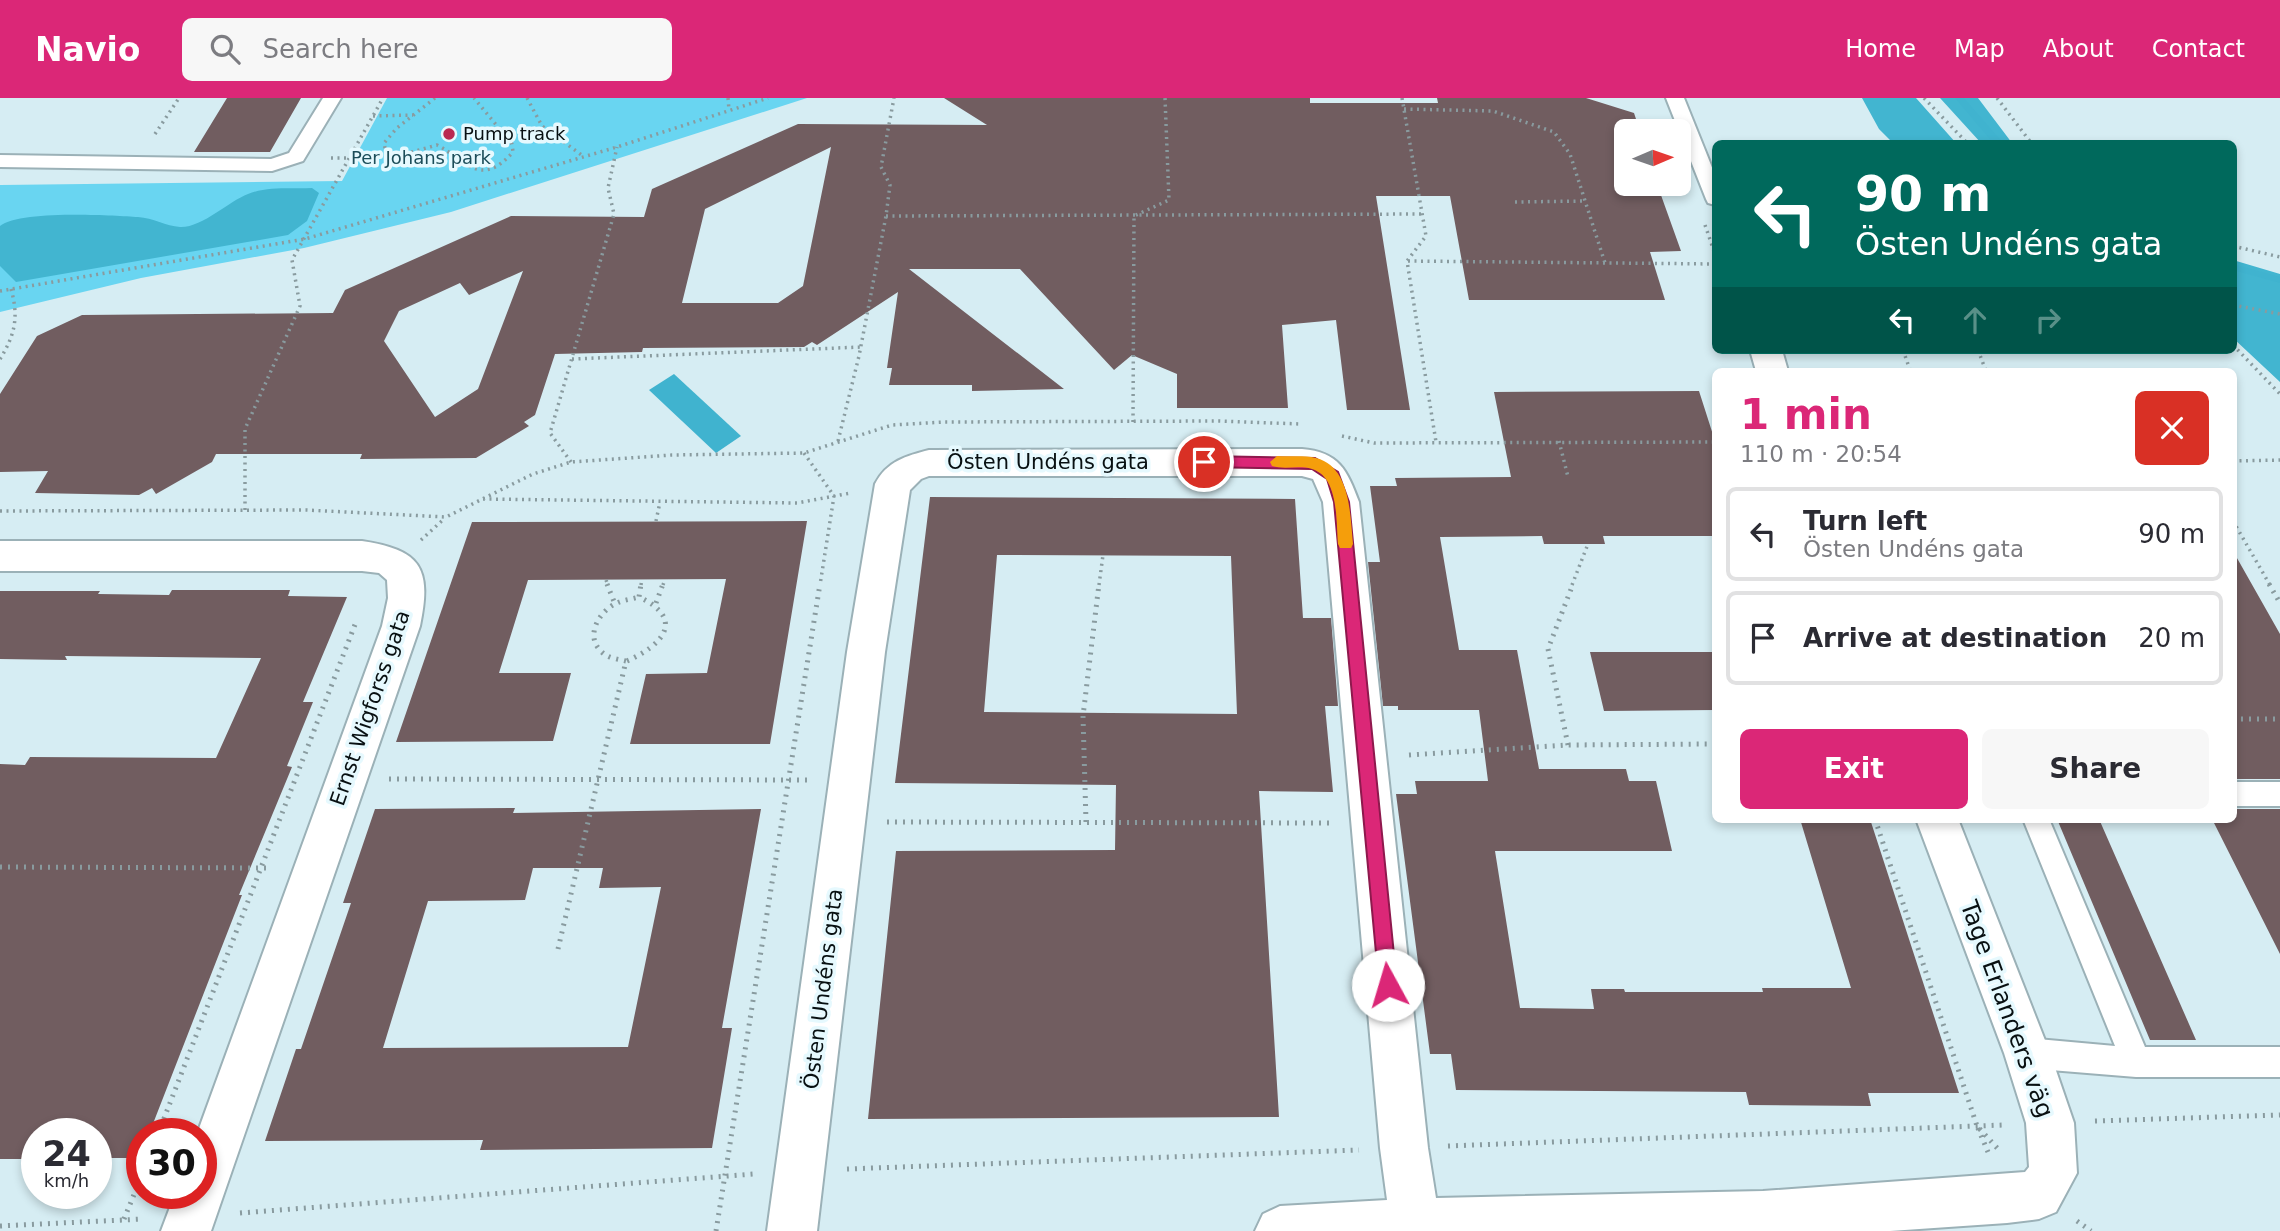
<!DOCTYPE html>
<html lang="en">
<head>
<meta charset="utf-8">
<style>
	:root { --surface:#fff; --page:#f7f7f7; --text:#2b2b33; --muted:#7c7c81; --line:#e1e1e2; --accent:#db2777 }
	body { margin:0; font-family:"DejaVu Sans",sans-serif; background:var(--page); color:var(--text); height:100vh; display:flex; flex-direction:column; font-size:26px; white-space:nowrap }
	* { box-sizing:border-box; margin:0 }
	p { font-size:23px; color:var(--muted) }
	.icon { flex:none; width:38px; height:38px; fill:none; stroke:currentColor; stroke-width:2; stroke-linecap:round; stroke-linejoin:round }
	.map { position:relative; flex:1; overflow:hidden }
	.details { position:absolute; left:1712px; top:270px; width:525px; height:455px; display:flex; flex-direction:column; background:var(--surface); border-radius:10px; box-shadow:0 4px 10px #0003 }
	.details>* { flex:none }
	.guide { position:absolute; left:1712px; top:42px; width:525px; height:214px; border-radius:10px; box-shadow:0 4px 10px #0003; background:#00695c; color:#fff; overflow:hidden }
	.needle { width:46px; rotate:88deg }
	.controls { position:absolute; left:1614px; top:21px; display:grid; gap:14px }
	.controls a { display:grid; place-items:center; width:77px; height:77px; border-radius:10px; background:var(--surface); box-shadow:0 4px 10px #0003; font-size:35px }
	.speed { position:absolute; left:21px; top:1020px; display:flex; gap:14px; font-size:35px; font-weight:700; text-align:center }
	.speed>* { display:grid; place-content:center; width:91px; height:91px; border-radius:50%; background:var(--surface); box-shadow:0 4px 10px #0003; line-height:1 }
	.speed small { font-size:18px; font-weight:400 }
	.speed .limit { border:10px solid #d22; background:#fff; color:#111 }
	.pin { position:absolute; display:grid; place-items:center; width:60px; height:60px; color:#fff; margin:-30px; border:4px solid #fff; border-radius:50%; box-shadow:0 2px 7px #0007 }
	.me { position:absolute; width:77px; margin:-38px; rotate:354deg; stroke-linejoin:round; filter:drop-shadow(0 0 5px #0008) }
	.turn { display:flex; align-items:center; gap:24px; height:147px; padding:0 28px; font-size:32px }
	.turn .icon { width:91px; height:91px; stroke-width:2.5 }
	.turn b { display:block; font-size:49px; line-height:60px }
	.lanes { display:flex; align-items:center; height:66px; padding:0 28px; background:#0003; justify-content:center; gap:35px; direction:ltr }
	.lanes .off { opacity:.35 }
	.round { display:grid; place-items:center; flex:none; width:74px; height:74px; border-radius:10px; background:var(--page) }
	.overview { display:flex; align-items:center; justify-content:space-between; height:119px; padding:0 28px }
	h1 { font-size:42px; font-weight:800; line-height:52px; color:var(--accent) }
	.action { display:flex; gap:14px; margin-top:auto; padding:14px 28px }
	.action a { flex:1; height:80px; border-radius:10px; background:var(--accent); color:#fff; font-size:28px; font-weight:800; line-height:80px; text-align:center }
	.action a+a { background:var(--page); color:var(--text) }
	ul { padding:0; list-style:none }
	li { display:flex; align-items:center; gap:21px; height:94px; margin:0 14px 10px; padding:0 14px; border:4px solid var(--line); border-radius:10px }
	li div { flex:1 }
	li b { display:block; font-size:26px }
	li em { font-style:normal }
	header { display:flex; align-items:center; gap:42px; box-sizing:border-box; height:98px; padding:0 35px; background:var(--accent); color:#fff }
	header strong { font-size:33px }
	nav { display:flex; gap:38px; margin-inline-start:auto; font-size:24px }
	.search { width:490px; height:63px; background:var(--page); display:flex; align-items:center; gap:18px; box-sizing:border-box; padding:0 24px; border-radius:10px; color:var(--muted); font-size:26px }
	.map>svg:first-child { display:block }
	.green { fill:#69d5f1 }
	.forest { fill:#42b5d0 }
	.water { fill:#40b3cf }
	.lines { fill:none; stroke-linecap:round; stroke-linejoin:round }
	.stream { fill:#40b3cf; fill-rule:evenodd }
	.building { fill:#715d60; fill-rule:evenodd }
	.lane-casing { stroke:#9bb1b7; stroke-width:4 }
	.street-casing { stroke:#9bb1b7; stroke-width:4 }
	.path-far1 { stroke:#899b9f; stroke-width:3.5; stroke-dasharray:2 4.5; stroke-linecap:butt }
	.path { stroke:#899b9f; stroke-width:5; stroke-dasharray:2 6; stroke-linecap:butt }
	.lane { fill:#fff; fill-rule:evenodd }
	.street { fill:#fff; fill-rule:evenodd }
	.route { fill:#db2777; stroke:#8e194d; stroke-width:2 }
	.slow { fill:#f59e0b }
	.poi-dot { fill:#b92951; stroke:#e6f9fe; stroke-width:2.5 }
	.labels { text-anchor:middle; stroke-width:7; stroke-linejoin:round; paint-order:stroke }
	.far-poi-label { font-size:18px; fill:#081012; stroke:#e6f9fe; text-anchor:start }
	.far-park-label { font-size:18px; fill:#1c4d59; stroke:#e6f9fe }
	.street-label { font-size:21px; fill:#081012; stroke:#e6f9fe }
	.near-street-label { font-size:24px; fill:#081012; stroke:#e6f9fe }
</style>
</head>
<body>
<header>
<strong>Navio</strong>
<div class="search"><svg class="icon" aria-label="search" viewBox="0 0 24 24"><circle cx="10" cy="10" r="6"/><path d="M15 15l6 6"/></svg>Search here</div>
<nav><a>Home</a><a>Map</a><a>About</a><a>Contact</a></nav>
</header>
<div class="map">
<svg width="2280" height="1133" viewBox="0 0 2280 1133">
	<rect width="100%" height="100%" fill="#d6edf3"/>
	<path class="green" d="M387,0H807L451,114L304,150L141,180L0,214V87L342,83Z"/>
	<path class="forest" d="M1862,0H1916L1956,45H1893L1879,31Z
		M1940,0H1978L2012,45H1981Z
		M312,90L319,95L307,123L288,137L16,184L0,168V128C19,112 111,117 138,119C153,120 166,128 180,129C202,130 229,103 248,96C267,88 292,91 312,90Z
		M2233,162L2280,176V284L2233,240Z"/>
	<path class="water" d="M674,276L741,338L716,355L649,292Z"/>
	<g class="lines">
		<path class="stream" d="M1955,0H1964L2004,46H1994Z
			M2233,166L2280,179V185L2233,172Z"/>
	</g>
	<path class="building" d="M227,0H301L270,54H194Z
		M944,0H1310V5H1438L1437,0H1586L1634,15L1640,33H1626V86H1657L1681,153L1650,154L1665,202H1469L1450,98H1376L1410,312H1347L1336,222L1282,227L1288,310H1177V276L1132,257L1114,272L1020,171H909L1064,291L972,293V287H889L892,270H887L898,194L817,247L812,244L804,249L643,250L642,254L555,256L535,317L524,324L529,328L476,360L360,361L362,356H216L212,364L156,396L152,390L139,397L35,395L48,373L0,374V296L37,238L82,217L333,215L345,192L511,118L644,119L652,91L798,26L987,27ZM831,49L803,188L778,205H682L705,111ZM523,173L478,291L435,319L384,243L399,213L460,185L469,197Z
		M1699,293L1715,343V438H1603L1605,446H1544L1542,438L1440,439L1459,552H1517L1539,671H1626L1629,683H1656L1672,753H1495L1520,910L1594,911L1591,891H1624L1625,894H1763L1762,890H1851L1800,721H1870L1959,995H1868L1871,1008L1749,1007L1746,994L1456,992L1451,956H1430L1396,696H1417L1415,683H1488L1479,612H1398V608H1383L1368,464H1380L1370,388H1397L1395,380L1511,379L1494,294Z
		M930,399L1295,401L1303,520H1331L1338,608H1325L1333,694L1259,693L1279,1019L868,1021L896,753L1115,752L1116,687L895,685ZM997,457L1231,458L1237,616L984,614Z
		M807,423L770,646H630L646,576L707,575L726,481L528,482L499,575H571L553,643L396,644L472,424Z
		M2233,453L2280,536V681H2233Z
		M172,492H290L288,498L347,499L303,604H313L287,668L292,669L239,797H242L149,1036H142L140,1060H96V1036H37V1061H0V666L25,667L30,659L216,660L261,560L65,558L67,562L0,561V493H100L98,496L169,497Z
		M1590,554H1715V612L1604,613Z
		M515,710L513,715L761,711L722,930H732L712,1050L480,1052L483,1042L265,1043L296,951H301L351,805H343L375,711ZM533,770H603L599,790L661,789L628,949L383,950L428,803L525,802Z
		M2233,711H2280V856L2212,721H2233Z
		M2057,721H2099L2196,942H2150Z"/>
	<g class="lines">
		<defs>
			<path id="lane" d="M323,0H341L303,63L272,73L0,69V57L271,61L289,55Z
				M1666,0H1684L1715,77V107L1708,105L1706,101Z
				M2233,684H2280V708H2233Z
				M2023,721H2049L2145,949H2280V979H2136L2027,970L2017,965L2012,955L2017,945L2027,940L2115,948Z"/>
			<path id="street" d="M1750,252H1782L1788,273H1756Z
				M1302,351C1339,354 1347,372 1359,404L1428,1050L1436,1100L1763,1093L2025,1074L2029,1069L2026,1025L2004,955L1916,721H1958L2050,955L2074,1025L2077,1075L2056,1114L2039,1121L2007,1125L1890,1133H1255L1263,1116L1280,1108L1387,1102L1380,1050L1323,404L1313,381L1302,378H929L921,381L910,392L885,554L817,1133H767L847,554L875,386C887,363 906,358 929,352Z
				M0,443H362C421,452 432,470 420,528L211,1133H161L175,1096H201V1036H197L382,528L388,500L387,482L379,475L362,473H0Z"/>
		</defs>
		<use href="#lane" class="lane-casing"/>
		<use href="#street" class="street-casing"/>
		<path class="path-far1" d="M435,0L397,30L384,45L386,55L405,56L437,47C466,62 480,91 513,54L512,46L474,0
			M527,0L542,28L583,58
			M728,0L729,12
			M1402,0L1426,138L1407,163L1436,344
			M1924,0L1968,46
			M1997,0L2032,46
			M1404,11L1493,13L1554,34L1570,56L1605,165
			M373,18L413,17
			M155,36L179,0
			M331,60H348
			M1515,104L1585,103
			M886,118L1423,116
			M1705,127L1715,156
			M2233,148L2280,159
			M1408,163L1715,166
			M0,193L305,141L617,49L768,0
			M2233,207L2280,216
			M2233,247L2280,296
			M1903,252L1910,272
			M1978,252L1986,273
			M0,261C15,237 19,219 11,191
			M572,261L861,249
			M1911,273H1957
			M1133,324L1134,118L1169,102L1165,0
			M1342,338L1374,345L1715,344
			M838,343L859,258L886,118L890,87L881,69L894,0
			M1559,343L1568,379
			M804,355L834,398L820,487
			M2233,363L2280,362
			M571,364L550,335L614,116L608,90L617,49
			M483,401L797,405L851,395
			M245,412V331L300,208L292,162L383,0
			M0,413L306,412L446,419L533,376L571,364L672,357L804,355L892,327L945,324L1220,323L1300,326
			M656,423L660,404
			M2233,423L2270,487
			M421,442L445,420
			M606,482L608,487
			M641,487L642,481
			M663,487L665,481
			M1099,487L1103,457
			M1572,487L1588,446"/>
		<path class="path" d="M607,486L615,506
			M2269,486L2280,505
			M656,505L663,486
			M627,563C663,547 686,521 639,499L641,486
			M2233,621H2280
			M1568,647L1548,551L1573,486
			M1409,657L1568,647L1715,646
			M389,681L808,682
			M1875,721L1977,1028
			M887,724L1330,725
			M1086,724L1083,618L1099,486
			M0,769L272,770
			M558,851L626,563C617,561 606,560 600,552C585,537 600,512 617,505C623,502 632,501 639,499
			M2095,1023L2280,1017
			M158,1036L356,524
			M1448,1048L2003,1027
			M1988,1054L1977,1028L1999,1052
			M847,1071L1359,1052
			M240,1115L754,1076
			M124,1121L142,1077
			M2077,1123L2091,1133
			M0,1128L143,1121
			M716,1133L820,486"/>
		<use href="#lane" class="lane"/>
		<use href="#street" class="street"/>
	</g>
	<path class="route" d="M1204,358L1315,360L1338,374L1349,404L1397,887L1394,894L1388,896L1381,894L1379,887L1334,404L1327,381L1312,371L1204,369L1197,364Z"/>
	<path class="slow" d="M1277,358C1290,359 1304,357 1316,360C1351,369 1350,417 1353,446L1351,450H1340L1338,446C1336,423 1339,379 1312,371C1299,367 1285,372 1272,368L1270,364Z"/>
	<circle class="poi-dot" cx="449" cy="36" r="7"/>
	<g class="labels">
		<g class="far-poi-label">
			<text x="463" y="42">Pump track</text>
		</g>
		<g class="far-park-label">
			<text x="421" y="66">Per Johans park</text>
		</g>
		<g class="street-label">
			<text x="1048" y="371">Östen Undéns gata</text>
			<text transform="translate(370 610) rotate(-71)" y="7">Ernst Wigforss gata</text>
			<text transform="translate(823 891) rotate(-83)" y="7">Östen Undéns gata</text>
		</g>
		<g class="near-street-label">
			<text transform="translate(2007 911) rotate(70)" y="8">Tage Erlanders väg</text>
		</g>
	</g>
</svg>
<div class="controls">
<a><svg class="needle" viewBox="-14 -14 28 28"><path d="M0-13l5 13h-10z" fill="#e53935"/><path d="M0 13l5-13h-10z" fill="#7c7c81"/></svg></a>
</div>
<div class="speed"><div>24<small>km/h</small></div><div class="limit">30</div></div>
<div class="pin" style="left:1204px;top:364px;background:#d93025"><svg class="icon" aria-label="arrive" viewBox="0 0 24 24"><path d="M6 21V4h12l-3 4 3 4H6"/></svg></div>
<svg class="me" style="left:1388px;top:887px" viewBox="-20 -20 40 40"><circle r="19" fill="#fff"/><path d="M0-13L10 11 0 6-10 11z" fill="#db2777"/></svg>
<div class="guide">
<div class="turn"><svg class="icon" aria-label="left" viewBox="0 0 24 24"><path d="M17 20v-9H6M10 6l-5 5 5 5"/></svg><div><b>90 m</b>Östen Undéns gata</div></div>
<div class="lanes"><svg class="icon" aria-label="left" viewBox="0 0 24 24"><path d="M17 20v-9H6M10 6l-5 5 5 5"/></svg><svg class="icon off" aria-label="ahead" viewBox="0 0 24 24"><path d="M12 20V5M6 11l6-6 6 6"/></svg><svg class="icon off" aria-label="right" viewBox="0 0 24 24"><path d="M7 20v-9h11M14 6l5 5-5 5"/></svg></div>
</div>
<section class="details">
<div class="overview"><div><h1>1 min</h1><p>110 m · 20:54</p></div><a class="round" style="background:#d93025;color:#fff"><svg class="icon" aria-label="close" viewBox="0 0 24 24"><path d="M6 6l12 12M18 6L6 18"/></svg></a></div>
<ul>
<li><svg class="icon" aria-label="left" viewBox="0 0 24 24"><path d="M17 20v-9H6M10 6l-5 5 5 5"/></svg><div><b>Turn left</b><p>Östen Undéns gata</p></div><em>90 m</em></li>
<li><svg class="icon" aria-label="arrive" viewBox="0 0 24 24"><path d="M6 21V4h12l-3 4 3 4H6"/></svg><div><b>Arrive at destination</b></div><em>20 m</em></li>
</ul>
<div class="action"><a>Exit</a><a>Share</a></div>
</section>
</div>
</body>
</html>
